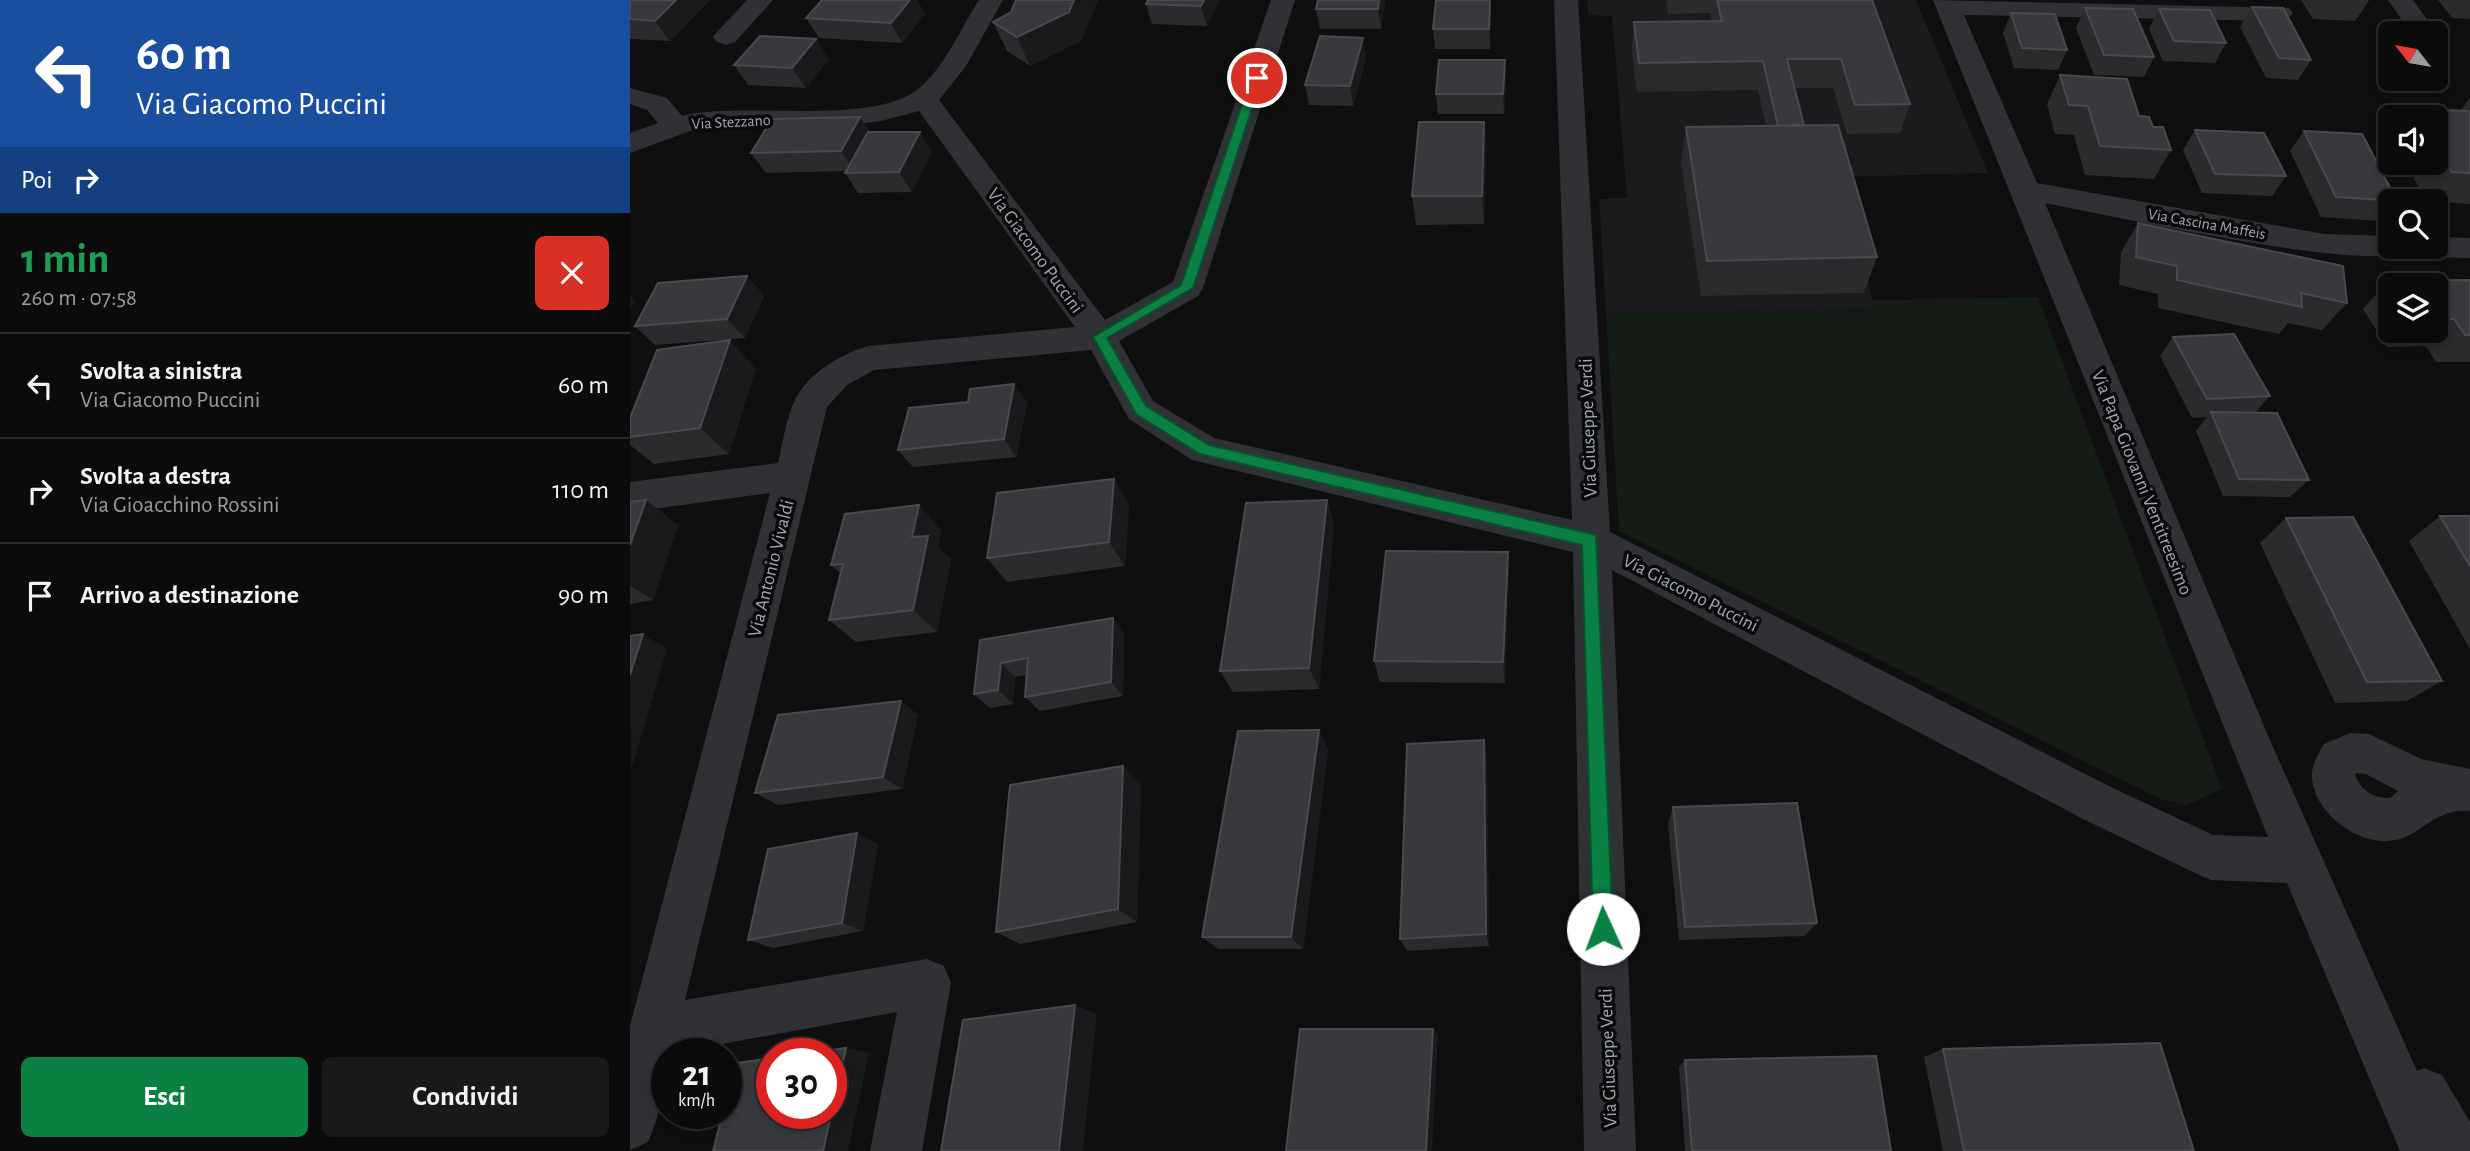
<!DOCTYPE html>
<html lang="it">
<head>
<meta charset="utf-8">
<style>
	:root { --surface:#0b0b0c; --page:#19191a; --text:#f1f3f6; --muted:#9a9b9d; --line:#2b2b2d; --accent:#0b8043 }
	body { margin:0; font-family:"Alegreya Sans",sans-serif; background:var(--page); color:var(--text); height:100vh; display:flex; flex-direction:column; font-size:26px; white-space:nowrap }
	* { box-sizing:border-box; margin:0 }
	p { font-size:23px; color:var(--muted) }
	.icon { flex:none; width:38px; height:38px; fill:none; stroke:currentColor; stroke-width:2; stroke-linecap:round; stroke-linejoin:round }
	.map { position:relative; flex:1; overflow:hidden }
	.side { display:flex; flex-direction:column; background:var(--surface); width:630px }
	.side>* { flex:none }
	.banner { background:#1a4fa0; color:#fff; overflow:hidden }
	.needle { width:46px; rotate:301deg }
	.fabs { position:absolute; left:1748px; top:21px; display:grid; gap:14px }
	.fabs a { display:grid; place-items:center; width:70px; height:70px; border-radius:10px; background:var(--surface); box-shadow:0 4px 10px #0003,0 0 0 2px var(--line); font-size:35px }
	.speed { position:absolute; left:21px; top:1038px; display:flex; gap:14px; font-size:35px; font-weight:700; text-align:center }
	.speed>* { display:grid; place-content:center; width:91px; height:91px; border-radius:50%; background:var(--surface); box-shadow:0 4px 10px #0003,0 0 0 2px var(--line); line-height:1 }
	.speed small { font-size:18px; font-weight:400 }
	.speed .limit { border:10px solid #d22; background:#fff; color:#111 }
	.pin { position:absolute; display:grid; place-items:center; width:60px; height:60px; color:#fff; margin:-30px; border:4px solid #fff; border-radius:50%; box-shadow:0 2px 7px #0007 }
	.me { position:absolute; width:77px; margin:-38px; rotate:358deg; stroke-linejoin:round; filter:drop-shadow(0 0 5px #0008) }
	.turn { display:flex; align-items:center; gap:24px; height:147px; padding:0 21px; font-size:32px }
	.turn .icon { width:91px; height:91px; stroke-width:2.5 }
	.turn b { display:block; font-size:49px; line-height:60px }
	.then { display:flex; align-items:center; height:66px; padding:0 21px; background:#0003; gap:14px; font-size:26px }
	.round { display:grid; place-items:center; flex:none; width:74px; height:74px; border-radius:10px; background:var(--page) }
	.overview { display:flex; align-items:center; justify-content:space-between; height:119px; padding:0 21px }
	h1 { font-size:42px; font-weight:600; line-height:52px; color:#1e9e55 }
	.button { display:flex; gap:14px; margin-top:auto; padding:14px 21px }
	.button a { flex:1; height:80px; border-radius:10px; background:var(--accent); color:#fff; font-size:28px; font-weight:600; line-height:80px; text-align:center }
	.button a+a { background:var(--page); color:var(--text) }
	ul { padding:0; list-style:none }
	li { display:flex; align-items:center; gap:21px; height:105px; padding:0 21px; border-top:2px solid var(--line) }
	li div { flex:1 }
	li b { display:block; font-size:26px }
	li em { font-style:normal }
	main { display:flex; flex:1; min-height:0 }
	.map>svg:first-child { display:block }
	.built { fill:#1b1b1d }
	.green { fill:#151b15 }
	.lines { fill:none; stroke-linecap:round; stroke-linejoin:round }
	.minor { fill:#303135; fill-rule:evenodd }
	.wall { fill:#2b2b2e; fill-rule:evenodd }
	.shaded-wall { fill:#1a1a1c }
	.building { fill:#37393c; stroke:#484a4e; stroke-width:2 }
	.route { fill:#0b8043; stroke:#07532c; stroke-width:2 }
	.labels { text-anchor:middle; stroke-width:7; stroke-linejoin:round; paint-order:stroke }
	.far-street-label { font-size:16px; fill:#a0a8b1; stroke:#0a0a0b }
	.street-label { font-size:19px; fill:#a0a8b1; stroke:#0a0a0b }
</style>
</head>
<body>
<main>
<section class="side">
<div class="banner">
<div class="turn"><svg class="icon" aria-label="left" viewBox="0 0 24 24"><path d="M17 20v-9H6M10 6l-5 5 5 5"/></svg><div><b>60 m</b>Via Giacomo Puccini</div></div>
<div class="then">Poi<svg class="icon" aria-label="right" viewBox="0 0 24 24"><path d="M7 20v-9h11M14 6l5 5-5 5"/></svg></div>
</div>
<div class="overview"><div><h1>1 min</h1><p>260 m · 07:58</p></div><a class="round" style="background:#d93025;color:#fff"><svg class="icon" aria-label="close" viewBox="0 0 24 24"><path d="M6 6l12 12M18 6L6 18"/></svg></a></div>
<ul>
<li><svg class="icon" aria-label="left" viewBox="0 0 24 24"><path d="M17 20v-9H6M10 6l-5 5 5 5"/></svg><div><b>Svolta a sinistra</b><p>Via Giacomo Puccini</p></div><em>60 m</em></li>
<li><svg class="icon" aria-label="right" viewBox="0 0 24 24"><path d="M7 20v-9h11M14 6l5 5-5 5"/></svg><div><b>Svolta a destra</b><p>Via Gioacchino Rossini</p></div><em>110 m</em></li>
<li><svg class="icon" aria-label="arrive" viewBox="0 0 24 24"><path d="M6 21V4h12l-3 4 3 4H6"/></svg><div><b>Arrivo a destinazione</b></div><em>90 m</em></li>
</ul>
<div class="button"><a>Esci</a><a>Condividi</a></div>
</section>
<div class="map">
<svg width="1840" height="1151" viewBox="0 0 1840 1151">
	<rect width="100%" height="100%" fill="#0f0f10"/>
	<path class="built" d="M957,0H1286L1358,173L1210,177L1245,309L976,314L969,199L997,198L982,16L958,15Z"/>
	<path class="green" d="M1408,297L1592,789L1557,805L1530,799L989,531L976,314L1245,309L1243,300Z"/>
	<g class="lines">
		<path class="minor" d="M117,0H143L105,42L96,45L87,42L83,37L87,32Z
			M349,0H373L336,66L309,100L475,320L543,282L641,0H665L573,288L568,296L489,341L523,401L584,438L942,520L924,0H948L980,532L1483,788L1583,835L1638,837L1303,0L1659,8L1663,13L1659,18L1650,21L1334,15L1407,183L1694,234L1760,236V247H1806V237L1840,238V258L1784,257L1772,252C1734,272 1473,214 1415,203L1639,738L1787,1071L1794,1068L1812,1075L1840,1122V1151H1770L1657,883L1581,880L1565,873L1451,818L982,570L1006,1151H954L943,552L562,460L499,419L461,350L244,370L217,385L197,407L55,1000L297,959L314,966L321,983L292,1151H240L267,1012L37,1054C37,1084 30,1114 18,1142L0,1150V1026L140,493L0,512V482L148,463C153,442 156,418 165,400C178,373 211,354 238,346L445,327L289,111L251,121L220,125L91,127L60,131L0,153V133L28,123L17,110L0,104V88L37,98L52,116C116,100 247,129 293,85C317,62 331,28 349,0Z
			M1758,0H1783L1807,33H1781Z
			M1720,733L1739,734L1791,759L1840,769V811C1800,808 1790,841 1756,841C1723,842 1681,809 1682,774C1682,764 1689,752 1694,744ZM1725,773L1736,774L1768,791L1760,798C1744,799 1728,789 1725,773Z"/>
	</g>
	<path class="wall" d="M0,0H80L40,41L0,39Z
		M192,0H287L295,14L272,43L189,38L176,18Z
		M386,0H468L451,41L400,66L377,51L363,22L381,12Z
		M518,0H589L577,26L522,24L516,4Z
		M755,0L751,29H690L686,9Z
		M806,0H861L860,49H805L803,29Z
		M1036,0H1243L1280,104L1270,133L1217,134L1203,88H1164L1174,125L1247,257L1234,293L1071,296L1051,164L1056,127L1136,126L1128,90L1007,92L1002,51L1004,22L1082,21L1080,13L1038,14Z
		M1671,0H1738L1739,1L1725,21L1683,19Z
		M1808,0H1840V19L1822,18Z
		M1622,7L1681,60L1668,80L1636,78L1610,27Z
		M1455,8L1524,57L1514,77L1464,75L1446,28Z
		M1529,9L1596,43L1585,63L1533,61L1519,29Z
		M1381,13L1437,50L1428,70L1384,68L1373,33Z
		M736,58L723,106L679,105L675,85Z
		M199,59L176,88L118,85L104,65Z
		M875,60L876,80L874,114H808L806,94Z
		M1430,75L1509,116L1523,127L1541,150L1524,179L1455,175L1444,135L1425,134L1417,104Z
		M1840,98V204L1797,201L1775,163H1806V117H1777L1784,109L1830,111Z
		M230,117L240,132L302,152L282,192L228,193L215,173V171L136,173L121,153Z
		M854,122L856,151L854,224L786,225L782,196Z
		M1565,130L1656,176L1642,196L1572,193L1553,150Z
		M1674,131L1767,201H1760V209L1750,221L1691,217L1660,151Z
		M1508,223L1717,303L1692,330L1658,323L1649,334L1528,308V294L1489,285L1491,252Z
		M117,276L134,296L115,338L25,345L5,326Z
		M1840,280V362H1806L1796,346L1757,347L1733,309L1758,281ZM1760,285H1806V331H1760Z
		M1543,337L1640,396L1625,413L1679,480L1660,497L1593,496L1566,431L1577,417L1562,418L1530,356Z
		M126,368L99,454L24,464L0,445V418Z
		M384,384L397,403L386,457L283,467L268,450Z
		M697,500L704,525L689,689L603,692L590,671Z
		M0,502L48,525L23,600L0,604Z
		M499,504L495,566L377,582L357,558Z
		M289,505L311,530L308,546L321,560L307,632L226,642L199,620L210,573L201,565Z
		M1810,516H1840V649L1779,541Z
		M1656,518L1812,681L1777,701L1705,703L1630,543Z
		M878,552L879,576L875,683L750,682L744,661Z
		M494,633L493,696L410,711L395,697L397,675L385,677L383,704L360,708L344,694L350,640Z
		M271,701L288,715L272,789L148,805L125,793Z
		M854,740L857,759L859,946L777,951L770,939Z
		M698,749L673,949H588L572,937Z
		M511,784L507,922L390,944L366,932Z
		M1043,807L1187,923L1175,936L1049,940L1038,824Z
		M248,844L233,931L143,948L118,940Z
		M1313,1049L1564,1151H1313L1294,1057Z
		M1055,1060L1261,1151H1055L1049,1067Z"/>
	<path class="shaded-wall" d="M46,0H80L40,41L25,21Z
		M280,0H287L295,14L272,43L261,23Z
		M444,0H468L451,41L400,66L387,37Z
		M574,0H589L577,26L571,6Z
		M749,0H755L751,29L748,9Z
		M860,0H861L860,49L859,29Z
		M733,38L736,58L723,106L720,86Z
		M186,39L199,59L176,88L162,68Z
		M875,60L876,80L874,114L873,94Z
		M230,117L243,137L225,171L211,151Z
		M854,122L856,151L854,224L852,196Z
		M290,132L302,152L282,192L269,172Z
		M117,276L134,296L115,338L97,319Z
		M0,296L5,301L0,312Z
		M100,340L126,368L99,454L70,428Z
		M384,384L397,403L386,457L374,439Z
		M484,479L499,504L495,566L479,542Z
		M16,500L48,525L23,600L0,585V545Z
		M697,500L704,525L689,689L679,668Z
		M289,505L311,530L308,546L321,560L307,632L283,610L282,537Z
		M878,552L879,576L875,683L873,662Z
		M483,618L494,633L493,696L481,682Z
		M13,634L37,649L1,771L0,675Z
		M371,663L385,677L383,704L368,690Z
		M271,701L288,715L272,789L253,777Z
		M689,730L698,749L673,949L661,937Z
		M854,740L857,759L859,946L856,934Z
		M493,766L511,784L507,922L488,909Z
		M227,833L248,844L233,931L212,923Z
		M445,1005L467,1014L453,1151H429Z
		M803,1029L808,1037L802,1151H796Z
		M216,1048L239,1053L218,1151H193Z"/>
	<path class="building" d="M0,0H46L25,21L0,19Z
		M192,0H280L261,23L176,18Z
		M386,0H444L439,12L387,37L363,22L381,12Z
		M518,0H574L571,6L516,4Z
		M688,0H749L748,9H686Z
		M806,0H860L859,29H803Z
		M1087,0H1242L1280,104L1225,105L1211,59H1157L1174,125L1148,126L1133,61L1009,63L1004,22L1092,21Z
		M1622,7L1653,8L1681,60L1649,58Z
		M1455,8L1503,9L1524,57L1474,55Z
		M1529,9L1580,10L1596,43L1544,41Z
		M1381,13L1425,14L1437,50L1392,48Z
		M130,36L186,39L162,68L104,65Z
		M690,36L733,38L720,86L675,85Z
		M809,60H875L873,94H806Z
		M1430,75L1497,79L1509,116L1519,117L1523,127H1533L1541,150L1470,146L1458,106L1439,105Z
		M1784,109L1840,111V173L1822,172L1806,146V117H1789Z
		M230,117L211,151L121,153L142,119Z
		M789,122H854L852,196H782Z
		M1208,125L1247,257L1077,261L1056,127Z
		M1565,130L1634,133L1656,176L1585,174Z
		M1674,131L1732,134L1767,201L1706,197Z
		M238,132H290L269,172L215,173Z
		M1508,223L1713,266L1717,303L1671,293L1672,307L1547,280V266L1506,257Z
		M117,276L97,319L5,326L28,283Z
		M1840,280V335H1835L1824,319H1806V285H1761L1758,281Z
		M1604,334L1640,396L1577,399L1543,337Z
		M100,340L70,428L0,437V418L27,350Z
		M384,384L374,439L268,450L279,408L338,402L340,389Z
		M1581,412L1647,413L1679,480L1609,479Z
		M484,479L479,542L357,558L367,493Z
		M16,500L0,545V502Z
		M697,500L679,668L590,671L616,503Z
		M289,505L282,537L298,536L283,610L199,620L213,564L201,565L215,514Z
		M1810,516H1840V566Z
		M1723,517L1812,681L1737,682L1656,518Z
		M756,551L878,552L873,662L744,661Z
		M483,618L481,682L395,697L398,658L371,663L368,690L344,694L350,640Z
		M13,634L0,675V636Z
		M271,701L253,777L125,793L148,715Z
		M689,730L661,937H572L608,731Z
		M854,740L856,934L770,939L777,744Z
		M493,766L488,909L366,932L380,785Z
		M1167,803L1187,923L1055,927L1043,807Z
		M227,833L212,923L118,940L138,849Z
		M445,1005L429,1151H311L333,1020Z
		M670,1029H803L796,1151H656Z
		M1530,1043L1564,1151H1334L1313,1049Z
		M216,1048L193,1151H83L93,1113H96V1102L107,1063L142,1058V1113H201V1054H175Z
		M1246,1056L1261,1151H1062L1055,1060Z"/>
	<path class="route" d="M627,75L632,78L563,288L477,338L516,406L579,445L966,535L983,929L980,936L973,938L966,936L963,929L952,545L570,454L506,414L463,337L551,285L621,78Z"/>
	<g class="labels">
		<g class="far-street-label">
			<text transform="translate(101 121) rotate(-3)" y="6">Via Stezzano</text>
			<text transform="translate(1577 223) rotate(10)" y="6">Via Cascina Maffeis</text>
		</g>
		<g class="street-label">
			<text transform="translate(406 250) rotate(54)" y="7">Via Giacomo Puccini</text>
			<text transform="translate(957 428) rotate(-92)" y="7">Via Giuseppe Verdi</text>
			<text transform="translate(1513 482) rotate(68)" y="7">Via Papa Giovanni Ventitreesimo</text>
			<text transform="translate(140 568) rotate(-76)" y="7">Via Antonio Vivaldi</text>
			<text transform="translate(1061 592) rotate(27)" y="7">Via Giacomo Puccini</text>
			<text transform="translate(977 1058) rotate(-92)" y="7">Via Giuseppe Verdi</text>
		</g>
	</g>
</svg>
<div class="fabs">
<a><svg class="needle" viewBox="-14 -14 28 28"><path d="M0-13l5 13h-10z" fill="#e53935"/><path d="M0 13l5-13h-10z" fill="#9a9b9d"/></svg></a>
<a><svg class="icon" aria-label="sound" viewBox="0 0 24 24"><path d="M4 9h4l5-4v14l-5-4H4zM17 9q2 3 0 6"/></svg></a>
<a><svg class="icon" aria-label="search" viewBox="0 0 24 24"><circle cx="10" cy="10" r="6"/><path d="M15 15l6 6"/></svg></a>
<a><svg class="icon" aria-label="layers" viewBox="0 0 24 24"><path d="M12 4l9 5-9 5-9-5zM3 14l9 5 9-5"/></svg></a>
</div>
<div class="speed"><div>21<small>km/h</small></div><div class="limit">30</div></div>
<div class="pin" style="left:627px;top:78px;background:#d93025"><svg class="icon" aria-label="arrive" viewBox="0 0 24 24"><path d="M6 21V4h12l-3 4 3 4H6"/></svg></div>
<svg class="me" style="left:973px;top:929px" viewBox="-20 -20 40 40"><circle r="19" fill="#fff"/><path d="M0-13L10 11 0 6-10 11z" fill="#0b8043"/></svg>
</div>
</main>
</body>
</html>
